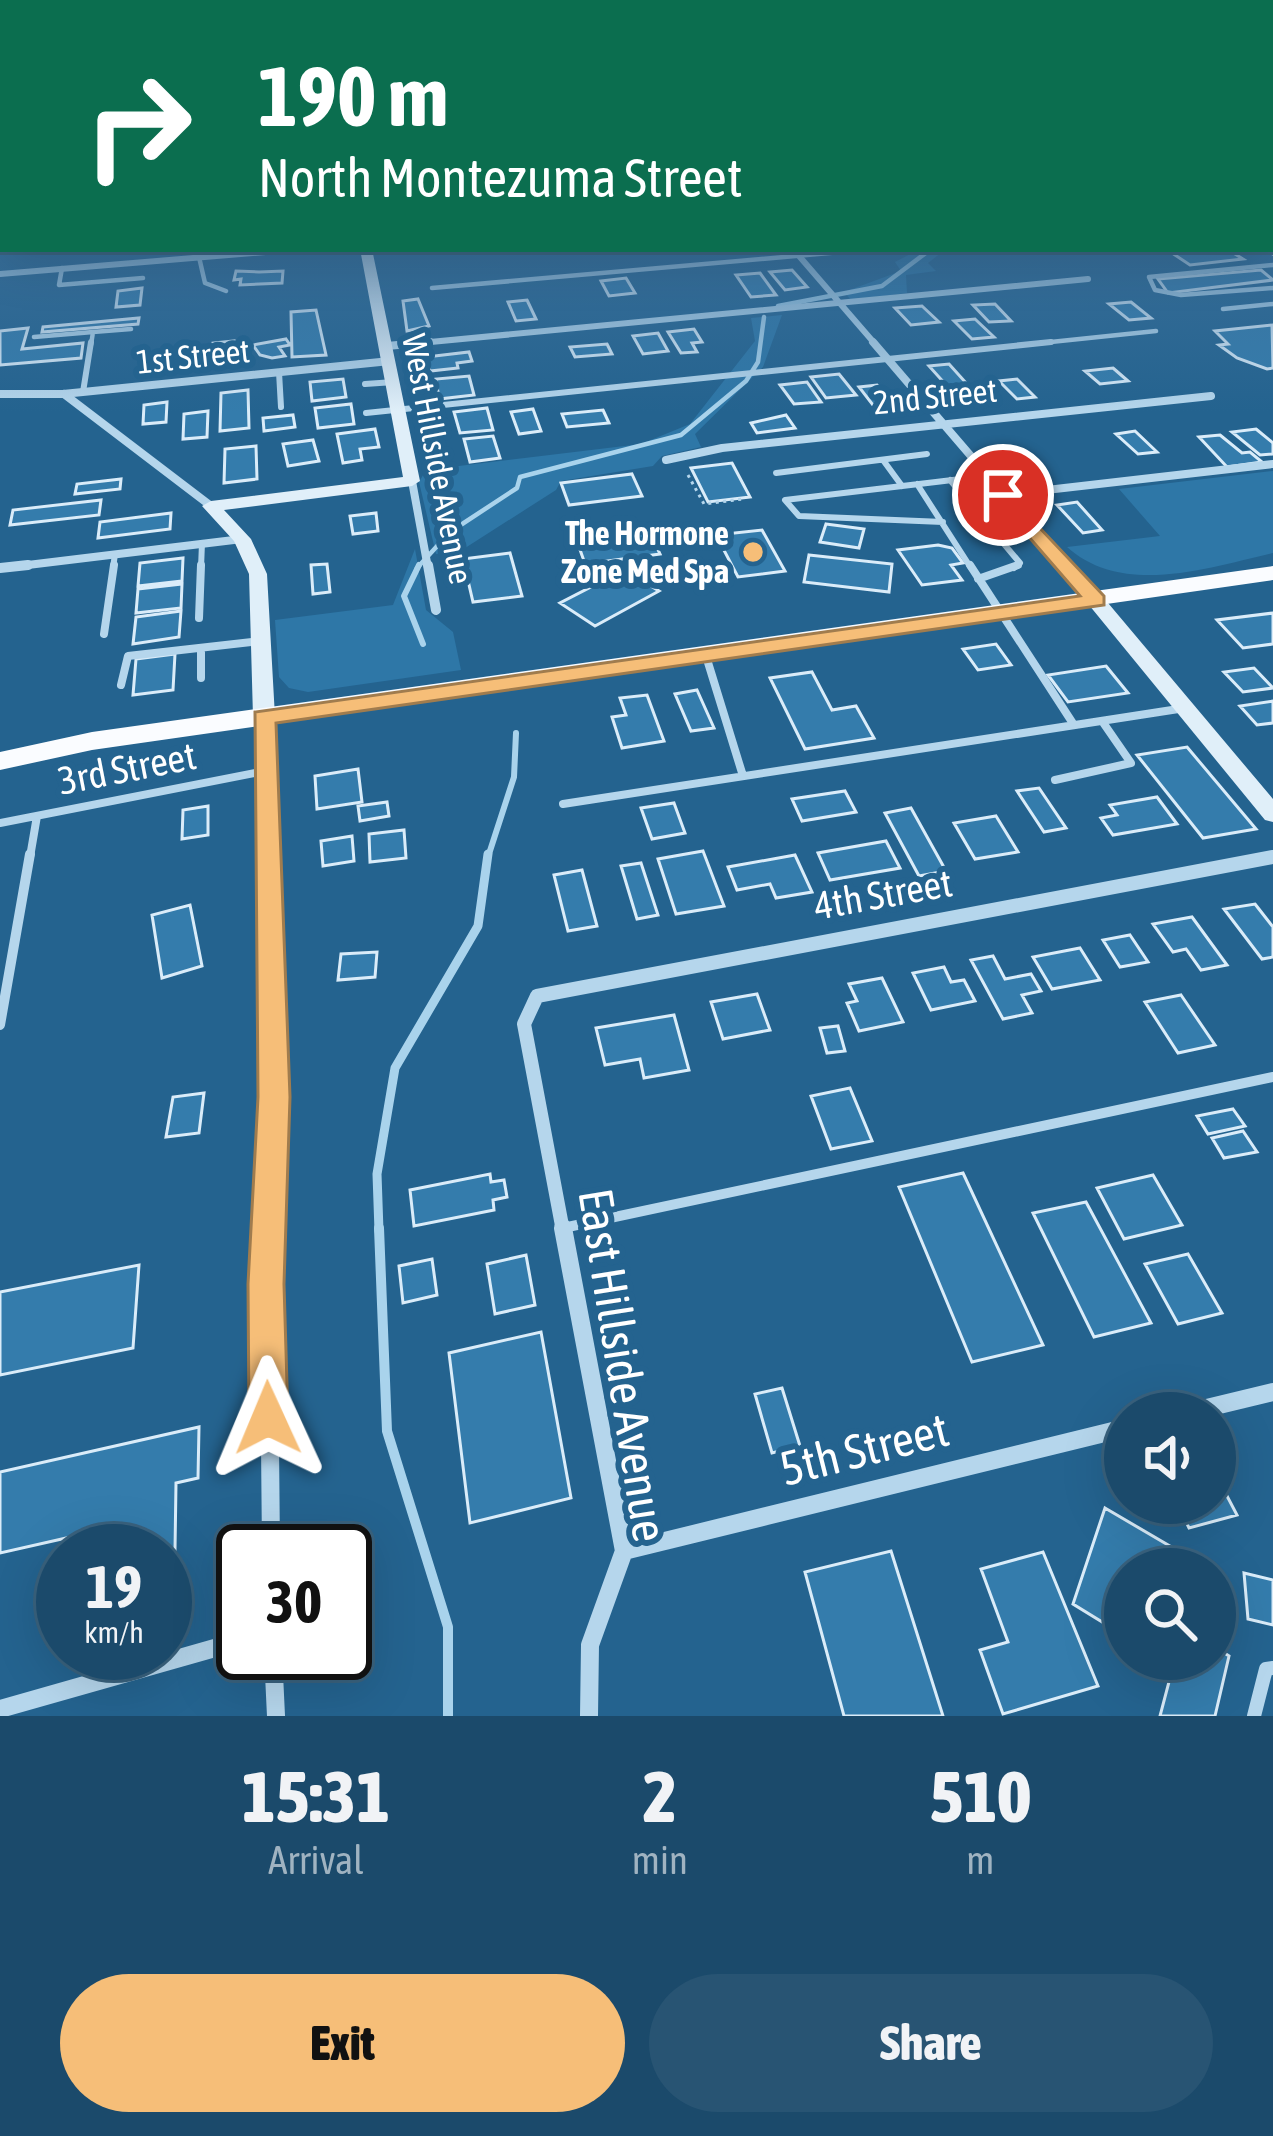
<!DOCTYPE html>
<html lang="en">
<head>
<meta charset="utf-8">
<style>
	:root { --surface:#1b4a6b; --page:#285473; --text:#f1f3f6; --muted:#a0b3c1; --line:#39627e; --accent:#f6be78 }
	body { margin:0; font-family:"Asap Condensed",sans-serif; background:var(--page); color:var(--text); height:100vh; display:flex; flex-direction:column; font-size:45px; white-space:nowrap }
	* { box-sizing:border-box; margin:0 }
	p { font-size:39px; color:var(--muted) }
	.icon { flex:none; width:66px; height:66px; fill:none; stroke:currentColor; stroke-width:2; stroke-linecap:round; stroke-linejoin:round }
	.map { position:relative; height:1716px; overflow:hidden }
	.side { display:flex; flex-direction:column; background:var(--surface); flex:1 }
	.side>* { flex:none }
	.top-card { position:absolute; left:0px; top:0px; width:1275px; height:252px; box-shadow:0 12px 48px #0002,0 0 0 3px var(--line); background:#0b6e4f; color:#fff; overflow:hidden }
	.tools { position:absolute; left:1104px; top:1392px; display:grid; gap:24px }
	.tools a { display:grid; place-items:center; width:132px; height:132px; border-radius:50%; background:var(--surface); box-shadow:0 12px 48px #0002,0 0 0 3px var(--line); font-size:60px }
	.speed { position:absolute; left:36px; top:1524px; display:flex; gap:24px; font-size:60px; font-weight:700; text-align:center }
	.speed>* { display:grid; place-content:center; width:156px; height:156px; border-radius:50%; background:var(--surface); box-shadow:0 12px 48px #0002,0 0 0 3px var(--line); line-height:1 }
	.speed small { font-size:30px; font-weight:400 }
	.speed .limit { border:6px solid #111; border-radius:18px; background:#fff; color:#111 }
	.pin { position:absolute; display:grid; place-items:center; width:102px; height:102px; color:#fff; margin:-51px; border:6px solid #fff; border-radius:50%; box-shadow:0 3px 12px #0007 }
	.me { position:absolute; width:132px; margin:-66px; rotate:359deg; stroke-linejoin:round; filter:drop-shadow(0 0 9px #0008) }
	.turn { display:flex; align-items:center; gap:42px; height:252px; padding:0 60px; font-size:54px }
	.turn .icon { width:156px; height:156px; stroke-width:2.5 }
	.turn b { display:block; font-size:84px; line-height:102px }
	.eta { display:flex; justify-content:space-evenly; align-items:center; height:204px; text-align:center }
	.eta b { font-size:72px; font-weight:800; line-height:84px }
	.primary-button { display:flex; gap:24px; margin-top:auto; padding:24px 60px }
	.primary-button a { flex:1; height:138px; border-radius:72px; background:var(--accent); color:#111; font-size:48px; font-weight:800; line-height:138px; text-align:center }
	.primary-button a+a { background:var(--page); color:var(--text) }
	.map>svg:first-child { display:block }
	.green { fill:#2e77a7 }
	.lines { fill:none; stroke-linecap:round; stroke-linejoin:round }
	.stream-far3 { stroke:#a9d3ec; stroke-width:4.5 }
	.stream-far2 { stroke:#a9d3ec; stroke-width:6 }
	.stream-far1 { stroke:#a9d3ec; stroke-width:9 }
	.stream { stroke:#a9d3ec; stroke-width:10 }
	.building { fill:#347cac; stroke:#daecf9; stroke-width:3 }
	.path { stroke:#b5d6ec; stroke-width:3; stroke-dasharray:3 4.5; stroke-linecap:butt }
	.lane-far4 { stroke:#b5d6ec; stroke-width:4.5 }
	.lane-far3 { stroke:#b5d6ec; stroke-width:6 }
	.lane-far2 { stroke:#b5d6ec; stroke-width:8 }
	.lane-far1 { stroke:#b5d6ec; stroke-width:10 }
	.lane { stroke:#b5d6ec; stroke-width:14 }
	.street-far4 { stroke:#b5d6ec; stroke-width:6 }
	.street-far3 { stroke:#b5d6ec; stroke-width:8 }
	.street-far2 { stroke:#b5d6ec; stroke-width:10 }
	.street-far1 { stroke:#b5d6ec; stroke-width:14 }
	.street { stroke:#b5d6ec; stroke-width:18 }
	.secondary { fill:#e0eff9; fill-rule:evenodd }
	.primary { fill:#fafcff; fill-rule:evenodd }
	.route { fill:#f6be78; stroke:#a07c4e; stroke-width:3 }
	.poi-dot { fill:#f6be78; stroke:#24638f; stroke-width:4.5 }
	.labels { text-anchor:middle; stroke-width:12; stroke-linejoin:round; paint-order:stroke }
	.far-street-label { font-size:33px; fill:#fff; stroke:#24638f }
	.far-poi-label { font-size:33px; font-weight:bold; fill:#fff; stroke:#24638f; text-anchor:end }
	.street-label { font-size:39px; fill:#fff; stroke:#24638f }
	.near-street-label { font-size:48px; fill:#fff; stroke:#24638f }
</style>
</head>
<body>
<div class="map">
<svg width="1273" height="1716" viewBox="0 0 1273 1716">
	<rect width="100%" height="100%" fill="#24638f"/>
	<path class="green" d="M920,249H946L928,263L936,271L906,275L907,293L851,300L844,292L901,271L895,262Z
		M782,315L763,367L695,434L701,447L662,456L653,466L561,481L556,490L462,550L436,554L419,482L426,470L641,444L690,424L755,341L751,318Z
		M1273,471V553C1207,568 1123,597 1067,547L1160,536L1119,489Z
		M415,549L426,610L453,632L461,670L308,692L289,688L279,677L275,620L393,605Z"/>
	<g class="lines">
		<path class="stream-far3" d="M778,306L882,286L931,249
			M417,568L450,532L517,488L520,477L681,435L746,381L758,362L764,317"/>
		<path class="stream-far2" d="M419,565L404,596L423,644
			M488,857L514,777L516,733"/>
		<path class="stream-far1" d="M379,1231L377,1174L395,1068L478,926L488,854"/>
		<path class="stream" d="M379,1228L387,1431L448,1627V1716"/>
	</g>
	<path class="building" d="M1227,249L1243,259L1190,265L1169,251Z
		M792,270L807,287L785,290L770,272Z
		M1261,270L1273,280L1168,293L1158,279Z
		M236,271L259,272L283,271L282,283L240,285L241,279L234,280Z
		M760,273L776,295L751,297L736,275Z
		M626,278L635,293L609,296L601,281Z
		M142,288L140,305L116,307L118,291Z
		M418,299L429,326L407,331L403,301Z
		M527,300L536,319L516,321L508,302Z
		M1131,302L1151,318L1129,320L1109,304Z
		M995,304L1011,321L989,322L973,305Z
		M922,306L939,322L911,325L895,308Z
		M316,310L326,355L292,357L291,312Z
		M139,318L138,324L42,332L43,327Z
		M975,319L994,337L972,339L954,321Z
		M1272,325L1273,368L1267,369L1237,358L1219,345L1228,344L1215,331Z
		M28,328L22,349L83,343L81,358L0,365V331Z
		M694,329L702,342L692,343L697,352L681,353L668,332Z
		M658,333L668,351L643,354L633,336Z
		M286,339L290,345L279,347L285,356L272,358L260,355L253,345Z
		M234,341V360L213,362V343Z
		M607,344L612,354L575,357L570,347Z
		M469,352L472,361L457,363L458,368L430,371L426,357Z
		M949,364L967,384L947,386L929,366Z
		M1113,368L1128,381L1100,384L1085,371Z
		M839,374L856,395L826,398L811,377Z
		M469,376L474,395L439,399L436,379Z
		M343,379L346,397L312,401L310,382Z
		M1017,379L1035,397L1017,399L999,381Z
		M807,382L821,402L794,404L780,385Z
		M877,385L895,407L876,409L859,387Z
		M248,390L249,428L220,431L221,393Z
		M167,402L166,422L143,424L144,405Z
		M351,404L354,424L318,428L315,408Z
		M487,408L493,430L460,433L454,412Z
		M533,409L541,431L519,434L511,412Z
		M603,410L609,423L567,427L562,414Z
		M208,411L207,437L183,439L184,414Z
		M293,415L295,427L264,431L263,418Z
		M786,415L795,428L757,433L751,423Z
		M375,429L379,447L360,449L362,460L343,463L337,434Z
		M1256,429L1273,443V454L1260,455L1232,432Z
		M1135,431L1157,452L1138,454L1116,434Z
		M1220,435L1242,453L1250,452L1262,462L1227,467L1199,437Z
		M493,436L500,458L470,462L464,439Z
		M313,440L319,461L288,466L283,444Z
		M256,446L257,479L224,483L225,449Z
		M732,463L750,497L708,502L691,468Z
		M632,474L642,496L569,505L561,483Z
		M121,479L120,489L75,494L77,484Z
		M101,500L99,515L10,525L13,510Z
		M1077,502L1102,530L1083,533L1057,505Z
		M171,513L170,529L98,538L100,522Z
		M376,513L378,531L353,534L350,516Z
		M826,524L864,529L859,548L820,542Z
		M649,530L660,554L585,564L576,538Z
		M762,530L785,571L738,577L716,535Z
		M938,545L952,548L963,563L951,565L962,580L922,585L898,550Z
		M510,553L522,596L473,602L463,559Z
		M809,555L892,564L889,592L804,582Z
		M183,558L182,581L138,586L140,563Z
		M327,564L330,592L313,594L311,565Z
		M624,570L659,591L595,626L560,603Z
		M182,584L181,608L136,613L138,589Z
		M181,611L179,637L133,644L136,617Z
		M1273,613V644L1243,648L1217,620Z
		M996,644L1011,665L978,670L963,649Z
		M175,654L173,690L133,695L136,659Z
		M1106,666L1128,693L1068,702L1048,675Z
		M1254,668L1273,688L1243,692L1224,672Z
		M812,672L832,710L856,706L874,738L805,749L770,678Z
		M697,690L714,728L691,731L675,694Z
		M647,695L664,741L622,748L612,717L626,715L620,698Z
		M1273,701V723L1257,725L1240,706Z
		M1187,747L1256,829L1203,838L1137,755Z
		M358,769L362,802L317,809L315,776Z
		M1039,788L1066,828L1044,832L1017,791Z
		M845,791L856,812L802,821L792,799Z
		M1157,797L1177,824L1113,835L1101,818L1117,815L1110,805Z
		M387,802L389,816L360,821L358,806Z
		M674,803L685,833L652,839L641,808Z
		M208,806V835L182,839L183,810Z
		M911,808L946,871L919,876L885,813Z
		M996,816L1018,852L975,859L954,823Z
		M404,830L406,858L370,862L369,834Z
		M352,836L354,861L323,866L321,841Z
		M886,841L900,868L830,880L818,853Z
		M703,851L724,906L676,914L658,859Z
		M795,855L812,892L776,898L770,884L737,890L728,867Z
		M641,863L658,915L637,919L621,866Z
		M582,870L597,926L568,931L554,875Z
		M1255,904L1273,927V957L1262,959L1224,909Z
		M190,905L202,966L162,978L152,915Z
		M1192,917L1227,965L1201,970L1186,949L1173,952L1153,924Z
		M1130,935L1148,962L1120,967L1103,940Z
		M1080,948L1100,980L1052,989L1033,957Z
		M377,952L375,977L338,980L341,954Z
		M993,956L1005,979L1031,974L1041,991L1022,995L1032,1013L1003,1019L971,960Z
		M944,967L951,982L964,980L975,1001L931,1010L913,973Z
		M882,978L903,1022L859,1031L847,1003L857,1001L849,984Z
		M757,994L770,1030L723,1039L711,1002Z
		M1181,995L1215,1045L1178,1053L1145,1002Z
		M674,1015L689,1070L644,1078L640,1059L605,1065L596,1028Z
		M838,1026L845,1051L827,1053L820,1028Z
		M850,1088L872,1141L831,1149L811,1096Z
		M204,1093L199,1133L166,1137L173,1097Z
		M1233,1109L1245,1126L1208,1134L1197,1116Z
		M1243,1131L1257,1152L1224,1158L1212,1138Z
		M963,1173L1043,1345L972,1362L899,1187Z
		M490,1174L491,1182L504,1180L507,1197L493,1200L494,1210L414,1226L410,1190Z
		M1153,1175L1182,1225L1124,1239L1097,1188Z
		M1086,1202L1151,1323L1094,1337L1033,1213Z
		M1188,1254L1222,1313L1178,1324L1145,1264Z
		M526,1255L535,1305L495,1314L487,1264Z
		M432,1259L437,1295L403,1303L399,1266Z
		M139,1265L133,1348L0,1375V1292Z
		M541,1332L571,1498L470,1523L449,1353Z
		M782,1388L800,1446L772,1453L755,1394Z
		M199,1427L198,1478L176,1483L175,1550L83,1551L84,1534L0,1553V1472Z
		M1215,1473L1237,1515L1189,1528L1177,1503H1215Z
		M1105,1508L1180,1552L1175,1569H1125V1636L1073,1604Z
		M891,1551L943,1716H844L805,1572Z
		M1043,1552L1098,1686L1003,1714L980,1650L1008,1642L981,1569Z
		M1244,1573L1273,1580V1625L1248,1619Z
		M1215,1647L1229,1656L1215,1716H1160L1175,1659H1215Z"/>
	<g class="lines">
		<path class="path" d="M688,475L704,504L743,499"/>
		<path class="lane-far4" d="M199,257L205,283L226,291
			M1273,265L1149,277L1155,290L1181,295L1273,288
			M62,268L59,285L143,278
			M432,288L875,249
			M1223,309L1273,304
			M93,332L131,329
			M34,337L93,332L91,345
			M1022,345L1156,331"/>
		<path class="lane-far3" d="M279,372L281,407
			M365,384L394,382
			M83,392L91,342
			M366,413L1051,342
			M883,460L902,486
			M776,473L927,454
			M950,480L1020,563L1014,568
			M917,484L971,568
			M943,522L799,516L785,500L986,476
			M113,568L115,554
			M201,568L202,543"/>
		<path class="lane-far2" d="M970,565L1074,725
			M978,579L1018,565
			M199,618L201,565
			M104,634L114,565
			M201,648V678
			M706,656L743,776
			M121,685L128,656L261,641
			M1055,780L1131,763L1102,721
			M563,804L1185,708
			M0,823L265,771
			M30,857L37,816"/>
		<path class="lane-far1" d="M0,1025L30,854
			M563,1228L1273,1077"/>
		<path class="lane" d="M1254,1716L1266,1669L1273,1668"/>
		<path class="street-far4" d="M793,249L876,345
			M0,274L302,249
			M399,345L1088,279"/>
		<path class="street-far3" d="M873,342L1067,568
			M387,346L430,342
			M0,394H63L390,361
			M64,394L211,506
			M666,460L722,448L1211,396
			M412,481L428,568
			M1003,495L1273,464
			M3,568L242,539"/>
		<path class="street-far2" d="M428,565L436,610
			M1065,565L1096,601
			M0,568L28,565
			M264,717L268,857"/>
		<path class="street-far1" d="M268,854L274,1097L268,1231
			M563,1231L524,1024L537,996L1273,857"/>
		<path class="street" d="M268,1228L271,1551
			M563,1228L624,1551L590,1645L589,1716
			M1186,1413L1273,1392
			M624,1551L1125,1428
			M273,1653L276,1716
			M0,1709L243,1640"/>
		<path class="secondary" d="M360,249H372L420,481L412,486L224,510L251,539L267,574L275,717L264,724L253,717L249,574L234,541L202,506L211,501L403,477Z
			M1096,595L1103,597L1273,799V822L1265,820L1089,605L1086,601Z"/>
		<path class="primary" d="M1273,245V256L1261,249H1272Z
			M1273,566V580L92,750L0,770V752L92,732Z"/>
	</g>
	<linearGradient id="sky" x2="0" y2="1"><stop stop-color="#14364f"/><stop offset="0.42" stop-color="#3f719b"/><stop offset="1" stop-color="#3f719b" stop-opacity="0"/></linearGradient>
	<rect width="1273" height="412" fill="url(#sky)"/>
	<path class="route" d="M1003,489L1104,596V605L276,723L290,1097L284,1284L288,1418L282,1431L268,1437L255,1431L249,1418L248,1284L258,1097L255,712L1080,596L996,499L993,495Z"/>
	<circle class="poi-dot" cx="753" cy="552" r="12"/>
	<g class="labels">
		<g class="far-street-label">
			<text transform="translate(193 356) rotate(-6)" y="12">1st Street</text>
			<text transform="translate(935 396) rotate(-6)" y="12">2nd Street</text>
			<text transform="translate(438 459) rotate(79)" y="12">West Hillside Avenue</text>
		</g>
		<g class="far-poi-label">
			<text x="729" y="545">The Hormone<tspan x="729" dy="38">Zone Med Spa</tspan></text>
		</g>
		<g class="street-label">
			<text transform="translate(127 768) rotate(-11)" y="14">3rd Street</text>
			<text transform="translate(883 894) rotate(-10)" y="14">4th Street</text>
		</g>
		<g class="near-street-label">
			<text transform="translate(623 1365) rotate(81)" y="17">East Hillside Avenue</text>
			<text transform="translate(864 1449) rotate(-14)" y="17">5th Street</text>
		</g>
	</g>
</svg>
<div class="tools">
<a><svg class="icon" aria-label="sound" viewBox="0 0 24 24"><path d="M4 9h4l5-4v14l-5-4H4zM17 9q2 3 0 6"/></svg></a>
<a><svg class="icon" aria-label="search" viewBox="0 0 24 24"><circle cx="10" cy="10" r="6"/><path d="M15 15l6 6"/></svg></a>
</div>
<div class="speed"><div>19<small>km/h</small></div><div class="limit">30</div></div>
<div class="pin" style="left:1003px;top:495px;background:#d93025"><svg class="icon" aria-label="arrive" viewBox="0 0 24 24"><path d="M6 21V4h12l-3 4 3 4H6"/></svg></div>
<svg class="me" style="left:268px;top:1418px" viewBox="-20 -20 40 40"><path d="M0-17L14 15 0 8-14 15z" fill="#f6be78" stroke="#fff" stroke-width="4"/></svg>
<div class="top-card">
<div class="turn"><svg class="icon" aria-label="right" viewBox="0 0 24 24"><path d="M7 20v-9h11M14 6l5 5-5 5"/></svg><div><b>190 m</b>North Montezuma Street</div></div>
</div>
</div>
<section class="side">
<div class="eta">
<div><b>15:31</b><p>Arrival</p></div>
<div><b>2</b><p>min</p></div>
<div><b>510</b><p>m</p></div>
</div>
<div class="primary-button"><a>Exit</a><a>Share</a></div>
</section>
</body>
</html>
